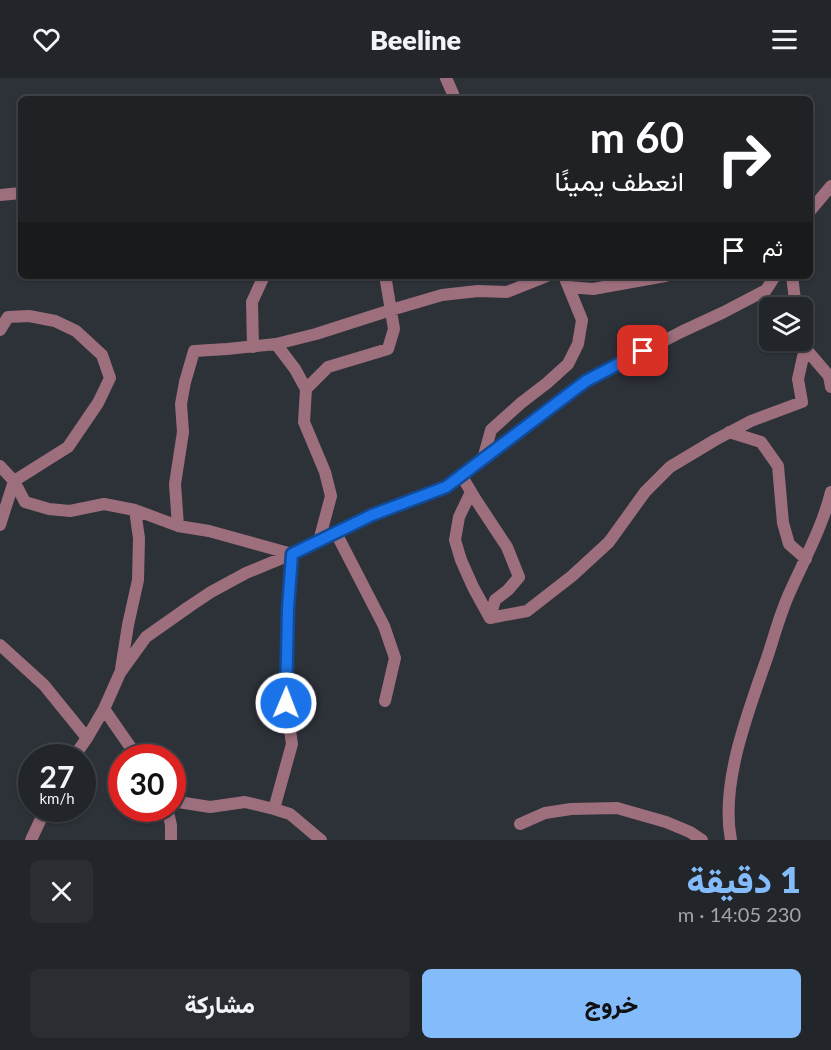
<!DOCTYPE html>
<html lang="ar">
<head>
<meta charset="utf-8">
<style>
	:root { --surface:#22252a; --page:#2a2d32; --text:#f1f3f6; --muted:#a2a5a8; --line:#3f4247; --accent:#84bcfb }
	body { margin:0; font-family:Lato,Vazirmatn,sans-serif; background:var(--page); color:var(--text); direction:rtl; height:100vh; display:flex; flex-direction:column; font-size:22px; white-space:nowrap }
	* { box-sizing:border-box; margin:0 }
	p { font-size:20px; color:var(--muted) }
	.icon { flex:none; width:33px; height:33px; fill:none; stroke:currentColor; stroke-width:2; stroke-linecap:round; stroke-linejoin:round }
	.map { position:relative; height:762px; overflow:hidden; direction:ltr }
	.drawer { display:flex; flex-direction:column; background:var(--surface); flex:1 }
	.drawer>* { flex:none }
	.hud { position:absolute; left:18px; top:18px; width:795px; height:183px; border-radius:9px; box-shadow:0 2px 4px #0004,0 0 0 2px var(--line); direction:rtl; background:#202124; color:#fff; overflow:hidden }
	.tools { position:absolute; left:759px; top:219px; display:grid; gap:12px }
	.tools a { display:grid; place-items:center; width:54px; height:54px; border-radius:9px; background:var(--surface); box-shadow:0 2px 4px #0004,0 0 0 2px var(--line); font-size:30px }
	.speed { position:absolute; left:18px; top:666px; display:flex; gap:12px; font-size:30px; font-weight:700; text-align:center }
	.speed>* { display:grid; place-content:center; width:78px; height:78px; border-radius:50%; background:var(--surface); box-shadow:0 2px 4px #0004,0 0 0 2px var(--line); line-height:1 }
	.speed small { font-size:15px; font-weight:400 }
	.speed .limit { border:9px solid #d22; background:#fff; color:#111 }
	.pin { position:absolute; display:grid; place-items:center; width:51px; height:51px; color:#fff; margin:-26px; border-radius:12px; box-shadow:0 3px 9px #0006 }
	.me { position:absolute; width:66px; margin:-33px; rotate:1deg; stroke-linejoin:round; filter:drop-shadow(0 0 4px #0008) }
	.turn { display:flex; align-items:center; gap:21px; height:126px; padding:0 30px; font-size:27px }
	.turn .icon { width:78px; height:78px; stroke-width:2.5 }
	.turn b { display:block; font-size:42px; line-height:51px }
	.then { display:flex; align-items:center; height:57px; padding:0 30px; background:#0003; gap:12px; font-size:22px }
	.round { display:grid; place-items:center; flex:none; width:63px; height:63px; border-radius:9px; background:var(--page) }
	.overview { display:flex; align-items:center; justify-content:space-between; height:102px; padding:0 30px }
	h1 { font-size:36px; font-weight:800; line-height:45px; color:var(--accent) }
	.action { display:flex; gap:12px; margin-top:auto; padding:12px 30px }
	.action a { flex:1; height:69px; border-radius:9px; background:var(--accent); color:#111; font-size:24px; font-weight:800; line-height:69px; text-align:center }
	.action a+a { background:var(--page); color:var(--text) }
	header { display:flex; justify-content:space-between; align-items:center; height:78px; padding:0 30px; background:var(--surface); font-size:27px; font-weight:800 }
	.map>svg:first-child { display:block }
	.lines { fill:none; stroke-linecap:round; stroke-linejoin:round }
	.street { stroke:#9d6f7c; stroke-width:12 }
	.route-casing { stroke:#114b97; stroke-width:15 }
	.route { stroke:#1a73e8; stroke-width:10 }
</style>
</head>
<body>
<header><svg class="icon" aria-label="menu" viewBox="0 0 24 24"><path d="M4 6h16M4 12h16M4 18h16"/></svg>Beeline<svg class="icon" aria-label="heart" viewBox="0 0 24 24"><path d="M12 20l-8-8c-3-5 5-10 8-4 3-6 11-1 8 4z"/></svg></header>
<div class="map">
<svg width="831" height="762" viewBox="0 0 831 762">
	<rect width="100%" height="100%" fill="#2d3138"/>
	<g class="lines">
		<path class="street" d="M446,0L453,16L454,21
			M0,117L21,115
			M810,133L831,108
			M792,198L796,230
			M569,209L593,211L665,198
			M0,252L8,239L29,238L55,243L76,253L102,277L110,300L98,325L68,369L14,403L0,447
			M802,261L805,270L829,298L831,309
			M276,266L295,291L306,311L304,344L325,394L331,418L319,463
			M253,269L252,224L264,198
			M306,311L328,289L388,271L394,251L386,203L388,198
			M729,354L761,364L778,388L783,445L789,466L806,481
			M483,381L491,352L521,325L547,305L568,286L578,266L582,242L564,198
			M0,388L14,403L25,424L49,431L70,433L104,426L135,432L178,448L209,453L292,476L288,531L286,625L292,666L274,731
			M461,397L476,422L507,469L519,499L508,512L495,522L490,540
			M471,414L459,439L455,462L461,482L473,509L490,540
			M178,448L175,406L183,354L181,326L185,304L194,273L227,271L276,266L316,256L391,232L442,217L478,213L507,214L547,198
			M336,455L384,548L395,580L385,623
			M490,540L527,533L572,498L609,464L645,414L670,389L715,362L751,343L802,324L798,301L805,270
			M0,567L44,607L87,660
			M121,591L128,547L138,502L139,460L135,432
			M104,631L138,680
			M73,680L87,660L104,631L120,595L146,559L190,528L211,514L246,495L292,476L372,437L446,409L586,303L681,254L724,234L766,212L775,198
			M172,723L210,729L245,724L274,731L290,736L321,762
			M167,730L171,747V762
			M520,746L545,735L571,731L617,730L666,744L690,754L702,762
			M31,762L46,730
			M731,762C720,706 748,634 767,580C774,559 780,536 789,516C804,482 822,450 831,414"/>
	</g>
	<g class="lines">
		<defs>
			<path id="route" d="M286,625L288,531L292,476L372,437L446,409L586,303L643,273"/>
		</defs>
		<use href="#route" class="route-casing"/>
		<use href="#route" class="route"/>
	</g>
</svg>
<div class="tools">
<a><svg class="icon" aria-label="layers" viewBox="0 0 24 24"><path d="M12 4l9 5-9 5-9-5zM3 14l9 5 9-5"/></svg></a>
</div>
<div class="speed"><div>27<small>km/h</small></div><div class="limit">30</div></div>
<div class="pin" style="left:643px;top:273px;background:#d93025"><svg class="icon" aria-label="arrive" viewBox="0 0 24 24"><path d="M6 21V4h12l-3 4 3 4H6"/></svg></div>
<svg class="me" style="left:286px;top:625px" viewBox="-20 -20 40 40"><circle r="17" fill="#1a73e8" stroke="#fff" stroke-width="3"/><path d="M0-11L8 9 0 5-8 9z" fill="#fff"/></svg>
<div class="hud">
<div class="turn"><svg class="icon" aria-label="right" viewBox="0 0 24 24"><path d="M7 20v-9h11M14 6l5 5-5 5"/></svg><div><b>60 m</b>انعطف يمينًا</div></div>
<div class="then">ثم<svg class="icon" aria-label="arrive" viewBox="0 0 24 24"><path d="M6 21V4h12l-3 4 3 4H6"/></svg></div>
</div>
</div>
<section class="drawer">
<div class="overview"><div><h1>1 دقيقة</h1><p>230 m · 14:05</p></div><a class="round"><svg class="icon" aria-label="close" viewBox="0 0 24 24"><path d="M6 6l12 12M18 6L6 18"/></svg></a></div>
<div class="action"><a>خروج</a><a>مشاركة</a></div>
</section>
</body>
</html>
